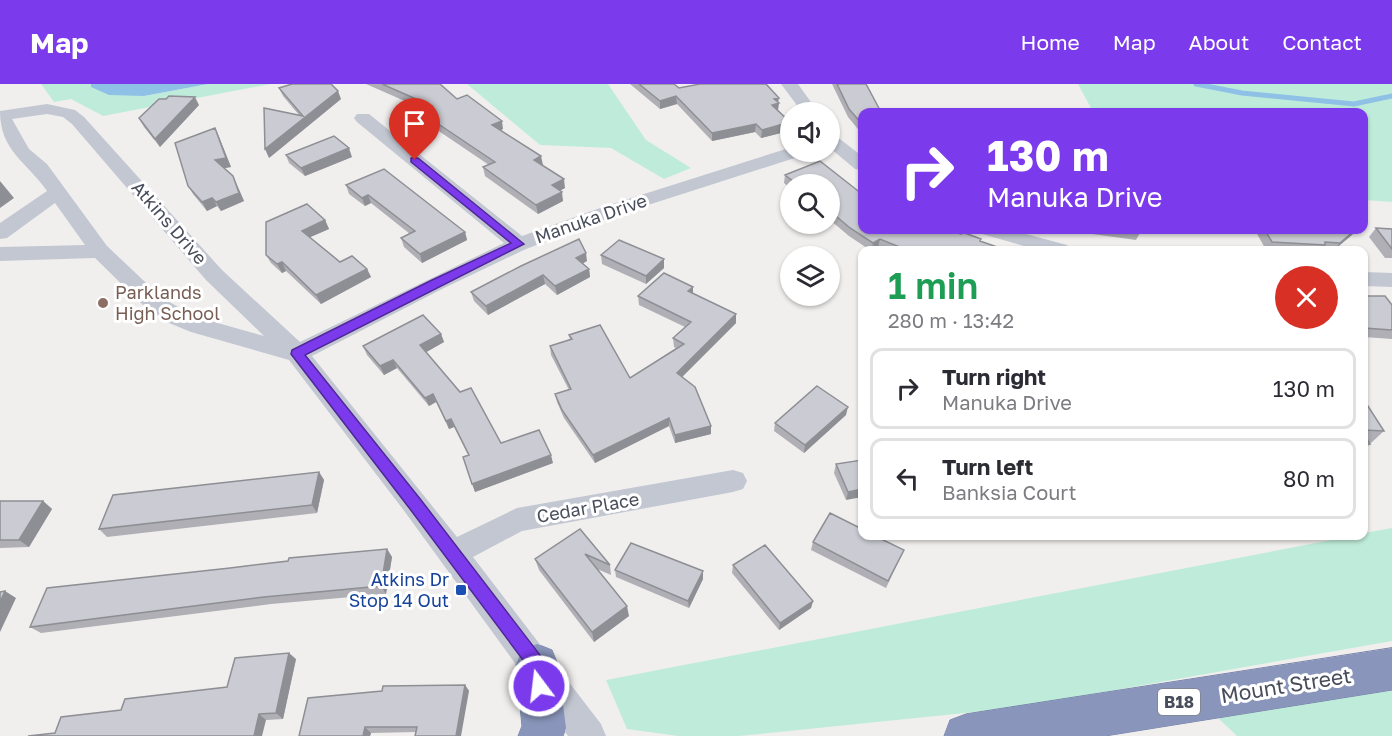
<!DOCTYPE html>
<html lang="en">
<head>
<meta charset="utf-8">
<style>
	:root { --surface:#fff; --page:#f7f7f7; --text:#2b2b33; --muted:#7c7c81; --line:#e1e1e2; --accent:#7c3aed }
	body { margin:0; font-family:"Golos Text",sans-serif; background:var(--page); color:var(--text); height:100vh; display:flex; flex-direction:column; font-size:22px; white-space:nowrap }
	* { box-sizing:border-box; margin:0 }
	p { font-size:20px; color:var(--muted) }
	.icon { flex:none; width:33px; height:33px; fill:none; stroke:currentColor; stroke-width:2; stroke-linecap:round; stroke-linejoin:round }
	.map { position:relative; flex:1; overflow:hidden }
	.sheet { position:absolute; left:858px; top:162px; width:510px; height:294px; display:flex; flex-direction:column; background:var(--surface); border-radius:12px; box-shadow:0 2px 4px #0004 }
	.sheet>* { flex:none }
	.banner { position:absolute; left:858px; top:24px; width:510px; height:126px; border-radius:12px; box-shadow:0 2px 4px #0004; background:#7c3aed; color:#fff; overflow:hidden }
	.buttons { position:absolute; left:780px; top:18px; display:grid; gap:12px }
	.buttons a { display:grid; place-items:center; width:60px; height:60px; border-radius:50%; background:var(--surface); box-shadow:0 2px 4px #0004; font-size:30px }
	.pin { position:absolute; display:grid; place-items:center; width:51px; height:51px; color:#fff; margin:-62px -26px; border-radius:50% 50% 50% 0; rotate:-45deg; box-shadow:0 0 6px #0007 }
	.pin .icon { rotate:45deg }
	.me { position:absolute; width:66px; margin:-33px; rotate:345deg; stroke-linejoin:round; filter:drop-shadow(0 0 4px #0008) }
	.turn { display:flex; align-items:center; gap:21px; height:126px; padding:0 30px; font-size:27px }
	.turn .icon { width:78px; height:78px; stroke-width:2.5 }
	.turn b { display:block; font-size:42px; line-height:51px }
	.round { display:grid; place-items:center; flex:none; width:63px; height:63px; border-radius:32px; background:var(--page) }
	.overview { display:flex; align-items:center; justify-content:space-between; height:102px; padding:0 30px }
	h1 { font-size:36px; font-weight:600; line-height:45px; color:#1e9e55 }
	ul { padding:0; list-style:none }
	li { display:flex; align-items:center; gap:18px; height:81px; margin:0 12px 9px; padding:0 18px; border:3px solid var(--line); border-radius:12px }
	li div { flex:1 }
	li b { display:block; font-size:22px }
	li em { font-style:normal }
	header { display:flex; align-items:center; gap:36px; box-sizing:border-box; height:84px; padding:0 30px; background:var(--accent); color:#fff }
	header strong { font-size:28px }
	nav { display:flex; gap:33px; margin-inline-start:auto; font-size:21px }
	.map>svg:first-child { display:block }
	.green { fill:#bfecda }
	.water { fill:#8fc0e6 }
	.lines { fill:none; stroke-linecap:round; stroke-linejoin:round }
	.stream { stroke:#8fc0e6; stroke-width:5 }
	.highway-casing { stroke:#7480a6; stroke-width:1 }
	.minor { fill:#c2c7d2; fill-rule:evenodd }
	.highway { fill:#8995ba; fill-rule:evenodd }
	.wall { fill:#afafb5 }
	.shaded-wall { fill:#8e8f94 }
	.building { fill:#cbccd3; stroke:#8e8f94; stroke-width:1.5 }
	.route { fill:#7c3aed; stroke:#51269a; stroke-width:1.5 }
	.education-dot { fill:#8d6e63; stroke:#fff; stroke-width:2 }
	.transit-dot { fill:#1a4fb4; stroke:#fff; stroke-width:2 }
	.labels { text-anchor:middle; stroke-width:6; stroke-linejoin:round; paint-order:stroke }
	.shield { fill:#fff; stroke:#7e828c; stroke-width:1.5 }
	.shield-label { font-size:16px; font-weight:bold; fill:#474d5a }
	.street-label { font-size:18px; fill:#474d5a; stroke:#fff }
	.education-label { font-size:18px; fill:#785e54; stroke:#fff; text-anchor:start }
	.transit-label { font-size:18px; fill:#164399; stroke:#fff; text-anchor:end }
	.near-street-label { font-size:21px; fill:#474d5a; stroke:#fff }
</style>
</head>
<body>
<header>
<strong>Map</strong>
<nav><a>Home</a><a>Map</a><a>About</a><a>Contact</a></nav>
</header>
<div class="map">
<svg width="1392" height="652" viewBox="0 0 1392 652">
	<rect width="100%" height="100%" fill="#f1efee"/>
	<path class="green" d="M41,0H91V3L144,12L208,0H271L103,32L71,15L54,18Z
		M467,0H608L646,56L691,84L664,95L611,64L540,61Z
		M1078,0H1392V118L1364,116V28H1093Z
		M1392,444V557L1014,624L739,652H678L627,645L606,596L1352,452H1364V449Z
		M1392,605V652H1237L1218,634Z"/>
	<path class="water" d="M91,0H208L144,12L109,11L91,3Z"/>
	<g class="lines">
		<path class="stream" d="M1196,0L1242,9L1354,20L1392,12"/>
		<defs>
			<path id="highway" d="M537,560L552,566L558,581L566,644L563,652H518L522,642L516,581L522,566Z
				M1392,564V606L1105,652H944L950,636L966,630Z"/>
		</defs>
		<use href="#highway" class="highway-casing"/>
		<path class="minor" d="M781,0H798L818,28H802Z
			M47,20L75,26L84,33L222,186L300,258L504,159L357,38L354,34L357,30H369L522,152L603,123L789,64H790V68H804L801,72L617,131L526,165L442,205L312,272L457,453L517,424L733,386L743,389L747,397L743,405L733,408L522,447L473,473L601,640L606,652H568L405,428L289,276L191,248L169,239L145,223L95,174L0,177V163L85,161L55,119L7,154L0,155V139L47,107C26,77 0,67 0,27ZM47,30L63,33L72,40L206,196L264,252L207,236L185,227L161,213L107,162L47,80L29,65L12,35Z
			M830,51L836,52L862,72V86L855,85L830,64Z
			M979,146H1011L1067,161L1071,166H1038L982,150Z
			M1364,188L1392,189V203L1364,202Z"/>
		<use href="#highway" class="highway"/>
	</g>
	<path class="wall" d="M366,0H440L457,15L503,45L501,46L543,81H542L565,104L560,106L563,117L538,130L485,92L483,83L489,81L421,35L419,27L423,25Z
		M630,0H674L679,4L778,19V27L790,38L789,47L761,54L755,48L712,57L677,20L660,25Z
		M832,0H866L862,28V50L848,33Z
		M279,4L341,15L269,74L299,31L283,12Z
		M199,21L160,63L144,43L139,34Z
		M215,44L219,53L231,83L224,84L233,92L244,117L221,127L217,122L207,127L193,110L188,102Z
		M286,71L352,73L305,92L289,79Z
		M820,77L862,110V146H934L936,147L938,146H949L961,150L962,148L981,155L980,158L1003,165L1002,166H885L878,164L873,166H870L849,152L830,136V100H790V104L784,99L785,91Z
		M346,101L465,148L467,156L422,179L404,163L401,154L410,150L371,119L365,122L349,110Z
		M325,136L329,145L310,153L340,178L367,185L371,193L321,220L286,187L282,189L271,179L266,171Z
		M1376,144L1392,145V174H1385L1369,153Z
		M1073,146H1140L1141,147L1136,156L1085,149Z
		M1258,146H1357L1353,150L1334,166H1266L1256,148Z
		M601,171L664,184L646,200L602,180Z
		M587,177L583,179L589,185L590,193L557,211L545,200L488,231L474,217L471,208Z
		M693,203V209L736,239L682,293L711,350L675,359L669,342L595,379L564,334L557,318L555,310L569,306L551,271L550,262L570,256L569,251L630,294L676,264L674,263L673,254L685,243L639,221L638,212Z
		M1364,212L1392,221V255L1364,253Z
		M441,250L444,258L426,268L501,359L553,379L475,408L468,371L454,343L449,345L436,318L429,322L397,284L384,291L367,271L363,262Z
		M1364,318L1384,347L1371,359H1369L1370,360L1364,366Z
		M846,331L804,369L774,347L775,339Z
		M862,376L846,416L834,389L836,380Z
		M319,388L324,396L317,429L107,453L99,445Z
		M0,417H43L52,425L29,463L0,464Z
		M580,445L610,481L611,491L597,485L629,532L594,558L539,486L535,475Z
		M813,458L904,466L886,504L811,466Z
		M387,465L392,473L386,510L271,520L41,549L30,543L230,484Z
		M733,481L813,517L811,524L779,546L732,489Z
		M615,486L703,495L689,524L616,493Z
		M296,575L283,635L55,649L121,626L227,603Z
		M465,601L469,607L416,648L371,649L370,652H299Z"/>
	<path class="shaded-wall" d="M338,7L341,15L269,74L265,65Z
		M676,12L677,20L660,25V17Z
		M195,13L199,21L160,63L155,55Z
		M779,14L778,19H779L778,27L772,21L774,15Z
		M502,37L503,45L494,49L492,41Z
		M790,38L789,47L761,54L762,46Z
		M756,40L755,48L712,57V49Z
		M215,44L219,53L231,83L220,85L215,76Z
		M349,64L352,73L305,92L301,84Z
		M541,72L543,81L536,84L534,76Z
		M233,92L244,117L221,127L216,118Z
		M564,95L565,104L554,110L552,101Z
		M0,97L14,114L0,124Z
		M562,108L563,117L538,130L536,121Z
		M368,111L371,119L365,122L362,114Z
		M212,114L217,122L207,127L202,118Z
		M325,136L329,145L306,155L302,147Z
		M1355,146H1357L1353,150L1334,166L1340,159Z
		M465,148L467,156L422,179L420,170Z
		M880,155L878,164L872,166L873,159Z
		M586,169L587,177L578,182L576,174Z
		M664,175V184L646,200V192Z
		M282,178L286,187L282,189L277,180Z
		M367,185L371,193L321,220L316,211Z
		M589,185L590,193L557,211L555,202Z
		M543,191L545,200L488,231L486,222Z
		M693,203V211L688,207Z
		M736,230V239L678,297L677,289Z
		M441,250L444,258L423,270L420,261Z
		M393,276L397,284L384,291L380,282Z
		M433,310L436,318L429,322L425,314Z
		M848,323L846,331L804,369L805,361Z
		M669,334V342L595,379L593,371Z
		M451,335L454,343L449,345L446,337Z
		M711,342V350L675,359V351Z
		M551,371L553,379L475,408L472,400Z
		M319,388L324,396L317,429L312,421Z
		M862,405V413L846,416L848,408Z
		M43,417L52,425L29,463L19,456Z
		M387,465L392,473L386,510L381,502Z
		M703,487V495L689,524L688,517Z
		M5,507L16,514L0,548V518Z
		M813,517L811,524L779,546L780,539Z
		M627,522L629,532L594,558L592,548Z
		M289,569L296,575L283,635L276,629Z
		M465,601L469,607L461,652H456Z
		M259,630L266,636L262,652H254Z
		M365,643L371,649L370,652H363Z"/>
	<path class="building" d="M292,0H331L338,7L265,65L264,24L303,32L279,4Z
		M382,0H440L457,15L467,11L502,37L492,41L541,72L534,76L564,95L552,101L562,108L536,121L483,83L495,78L419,27L432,22Z
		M639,0H674L679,4L700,0H766L779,14L774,15L779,19L772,21L790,38L762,46L756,40L712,49L676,12L660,17Z
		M837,0H866L881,28H862V40L849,25Z
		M169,12L195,13L155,55L139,34L159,15H166Z
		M215,44L226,74L215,76L233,92L239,109L216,118L212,114L202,118L188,102L175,59Z
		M334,52L349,64L301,84L286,71Z
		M820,77L862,110V146H934L936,147L938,146H949L961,150L962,148L981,155L980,157L1003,165L1002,166H907L880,155L873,159L850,144L830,127V100H797L785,91Z
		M384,85L465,148L420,170L401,154L415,147L368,111L362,114L346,101Z
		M307,120L325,136L302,147L340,178L352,172L367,185L316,211L282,178L277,180L266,171V138Z
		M1376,144L1392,145V165Z
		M1265,146H1355L1340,159L1325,158V161L1272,158Z
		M579,155L586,169L576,174L589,185L555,202L543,191L486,222L471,208L521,182Z
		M619,156L664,175L646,192L601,171Z
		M664,189L693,203L688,207L736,230L677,289L695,303L711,342L675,351L669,334L593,371L562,326L555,310L571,305L550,262L572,255L569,251L600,241L630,294L684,260L673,254L691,238L638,212Z
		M1364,212H1385L1392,221V246L1364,244Z
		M423,231L441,250L420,261L460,308L471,304L501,359L539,346L551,371L472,400L463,373L469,371L451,335L446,337L433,310L425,314L393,276L380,282L363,262Z
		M817,302L848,323L805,361L775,339Z
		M1364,318L1366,319L1384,347L1364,346Z
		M1364,350L1370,360H1364Z
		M862,376V405L848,408L836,380Z
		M319,388L312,421L99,445L113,411Z
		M0,417H43L19,456H0Z
		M830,429L862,445V452H875L904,466L888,497L813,458Z
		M580,445L610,481L585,470L627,522L592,548L535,475Z
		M631,459L703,487L688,517L615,486Z
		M765,461L813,517L780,539L733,481Z
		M387,465L381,502L264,513L30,543L47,504L230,484L288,477L289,474Z
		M5,507L0,518V508Z
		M289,569L276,629L259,630L254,652H28L55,649L61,633L121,626L125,615L227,603L235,574Z
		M465,601L456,652H415L417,643H365L363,652H299L308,614L382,607L383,602Z"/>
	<path class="route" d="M411,74H418L524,160L305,271L421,416L543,575L548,602L545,608L539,611L533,608L529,584L410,425L291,270L292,266L430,197L511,159L411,78Z"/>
	<circle class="education-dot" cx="103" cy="219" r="6"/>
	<rect class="transit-dot" x="455" y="500" width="12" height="12" rx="3"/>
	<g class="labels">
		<rect class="shield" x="1158" y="605" width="42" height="26" rx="4.5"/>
		<g class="shield-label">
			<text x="1179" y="624">B18</text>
		</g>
		<g class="street-label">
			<text transform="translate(591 135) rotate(-19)" y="6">Manuka Drive</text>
			<text transform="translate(169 139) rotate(49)" y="6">Atkins Drive</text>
			<text transform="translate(588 424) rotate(-10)" y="6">Cedar Place</text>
		</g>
		<g class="education-label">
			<text x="115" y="215">Parklands<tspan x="115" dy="21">High School</tspan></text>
		</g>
		<g class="transit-label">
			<text x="449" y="502">Atkins Dr<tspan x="449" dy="21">Stop 14 Out</tspan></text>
		</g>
		<g class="near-street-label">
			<text transform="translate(1286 602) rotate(-9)" y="7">Mount Street</text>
		</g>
	</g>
</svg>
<div class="buttons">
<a><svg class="icon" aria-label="sound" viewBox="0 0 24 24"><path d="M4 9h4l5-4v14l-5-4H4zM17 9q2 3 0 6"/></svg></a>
<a><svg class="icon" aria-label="search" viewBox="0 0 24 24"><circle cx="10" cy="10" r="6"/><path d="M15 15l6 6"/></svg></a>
<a><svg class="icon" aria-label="layers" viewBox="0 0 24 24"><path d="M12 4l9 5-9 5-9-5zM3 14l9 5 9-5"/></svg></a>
</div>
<div class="pin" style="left:415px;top:76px;background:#d93025"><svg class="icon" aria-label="arrive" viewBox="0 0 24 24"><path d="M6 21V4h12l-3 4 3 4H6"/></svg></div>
<svg class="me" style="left:539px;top:602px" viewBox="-20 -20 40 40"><circle r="17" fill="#7c3aed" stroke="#fff" stroke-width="3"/><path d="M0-11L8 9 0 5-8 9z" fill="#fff"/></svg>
<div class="banner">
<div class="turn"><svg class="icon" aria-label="right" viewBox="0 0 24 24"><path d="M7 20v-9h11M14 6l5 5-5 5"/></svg><div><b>130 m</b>Manuka Drive</div></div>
</div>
<section class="sheet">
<div class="overview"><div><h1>1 min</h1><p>280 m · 13:42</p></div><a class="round" style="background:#d93025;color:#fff"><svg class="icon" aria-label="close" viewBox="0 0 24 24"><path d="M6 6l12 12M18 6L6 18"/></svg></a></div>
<ul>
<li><svg class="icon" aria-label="right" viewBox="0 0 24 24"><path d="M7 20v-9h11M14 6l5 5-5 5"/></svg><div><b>Turn right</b><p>Manuka Drive</p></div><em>130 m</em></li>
<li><svg class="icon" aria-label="left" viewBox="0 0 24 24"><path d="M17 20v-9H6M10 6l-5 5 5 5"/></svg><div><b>Turn left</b><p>Banksia Court</p></div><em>80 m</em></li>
</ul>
</section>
</div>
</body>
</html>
